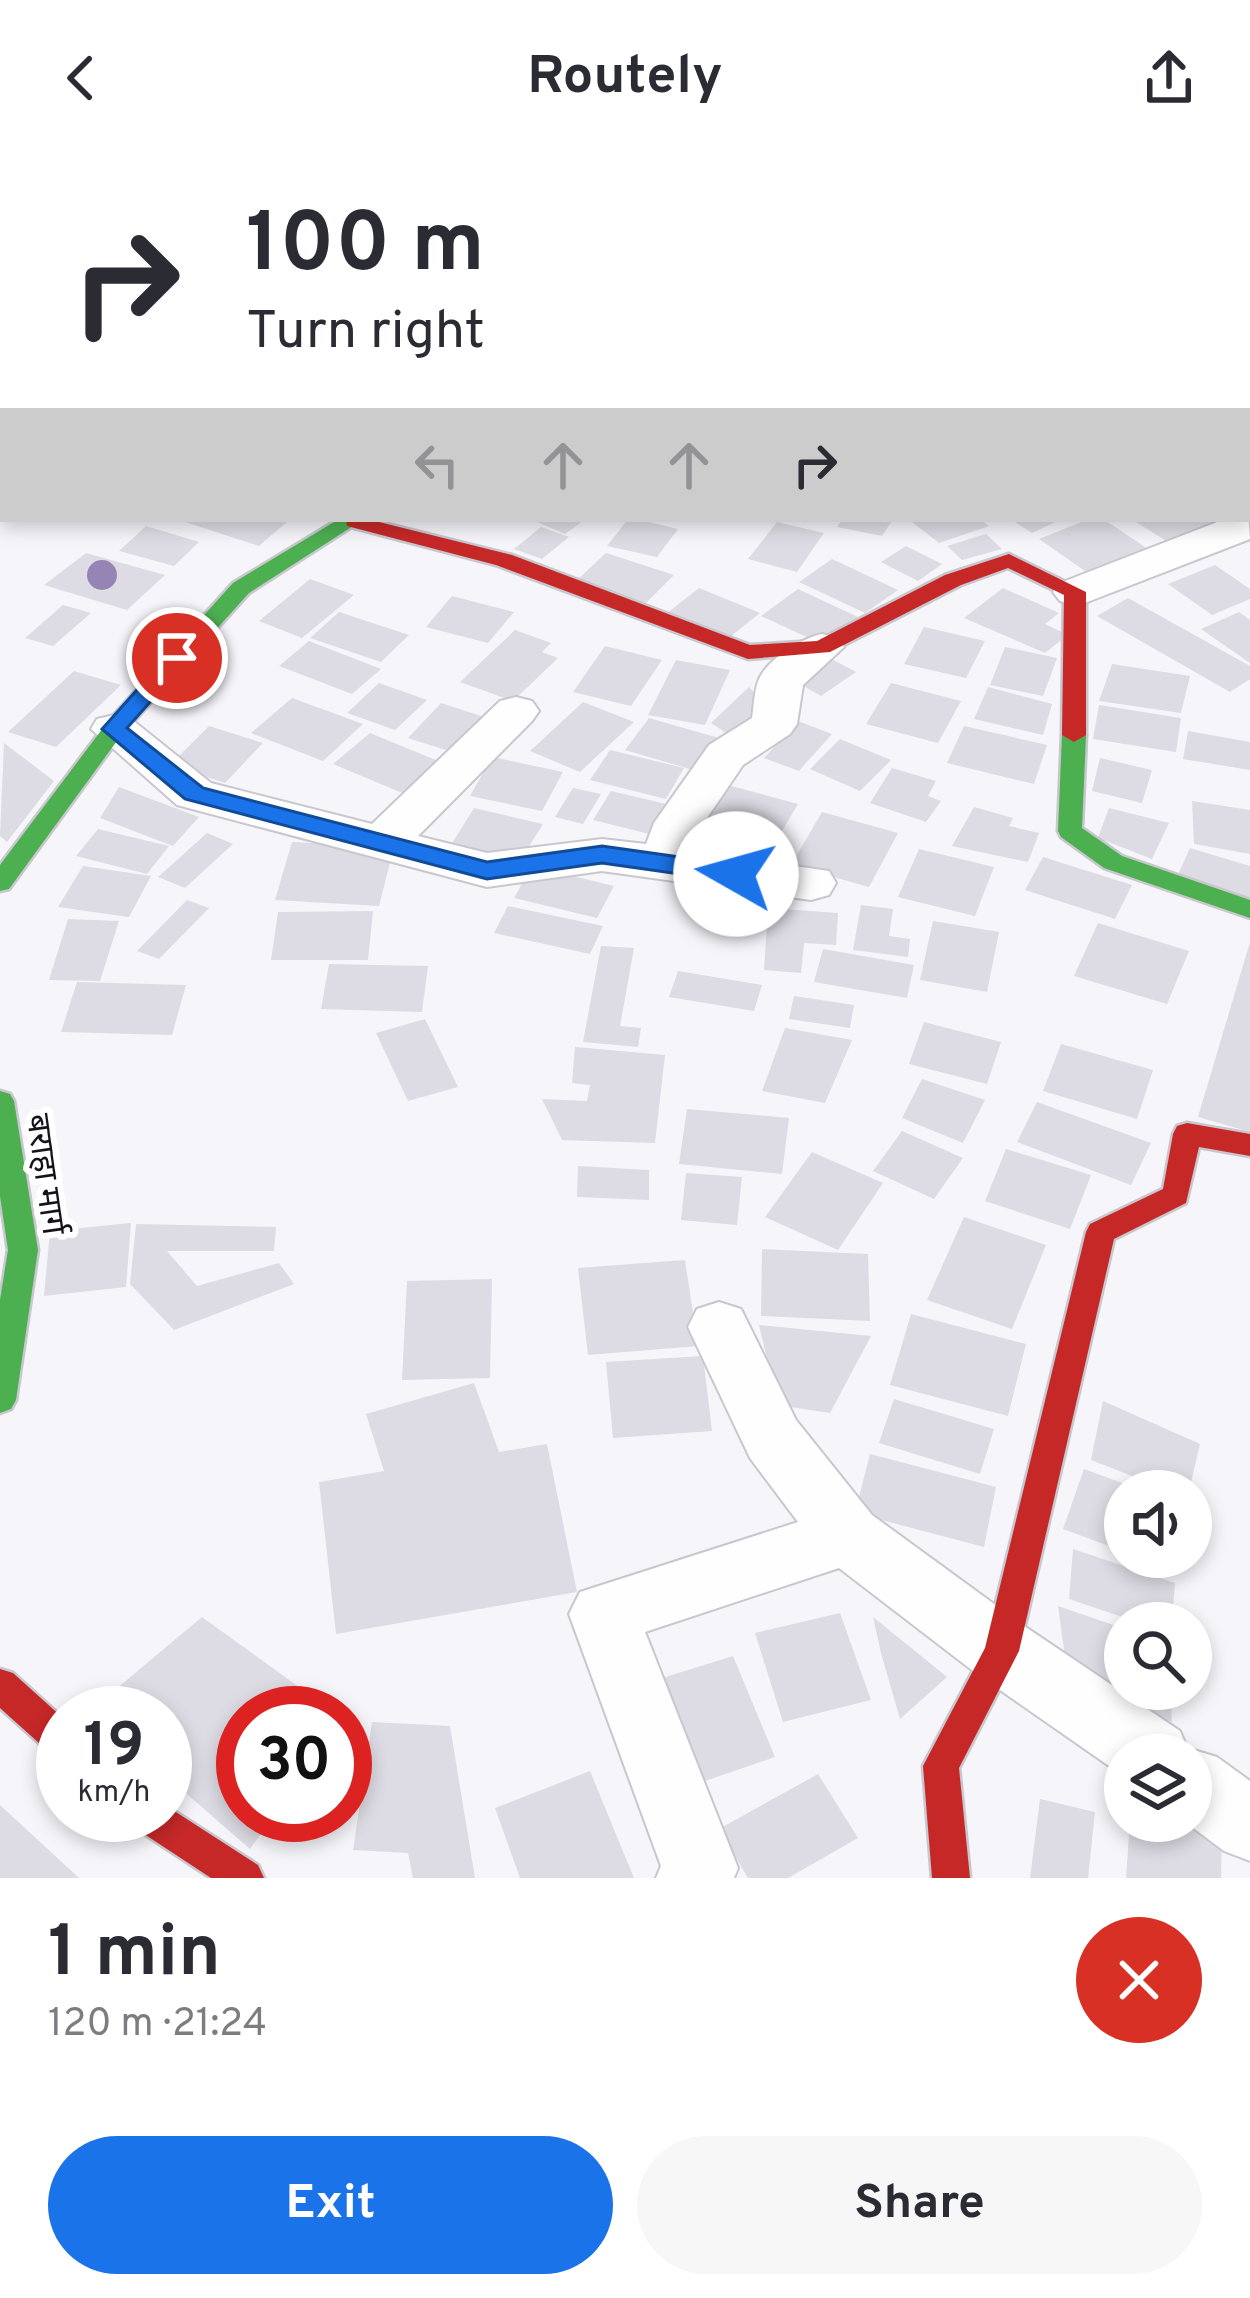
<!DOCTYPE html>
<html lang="en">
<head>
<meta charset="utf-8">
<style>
	:root { --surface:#fff; --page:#f7f7f7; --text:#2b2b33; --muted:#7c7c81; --accent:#1a73e8 }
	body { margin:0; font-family:Overpass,"Noto Sans Devanagari",sans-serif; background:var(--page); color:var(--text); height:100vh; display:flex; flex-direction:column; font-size:45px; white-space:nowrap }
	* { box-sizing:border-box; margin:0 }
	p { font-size:39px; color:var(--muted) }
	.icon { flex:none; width:66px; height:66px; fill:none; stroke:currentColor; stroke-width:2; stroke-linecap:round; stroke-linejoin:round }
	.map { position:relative; height:1722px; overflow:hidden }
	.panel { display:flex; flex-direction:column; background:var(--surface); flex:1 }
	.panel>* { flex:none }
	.top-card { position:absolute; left:0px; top:0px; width:1251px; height:366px; box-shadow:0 6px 18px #0003; background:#fff; color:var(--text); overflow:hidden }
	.tools { position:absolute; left:1104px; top:1314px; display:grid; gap:24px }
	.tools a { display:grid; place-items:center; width:108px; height:108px; border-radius:50%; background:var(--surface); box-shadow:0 6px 18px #0003; font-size:60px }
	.speed { position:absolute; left:36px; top:1530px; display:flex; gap:24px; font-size:60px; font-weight:700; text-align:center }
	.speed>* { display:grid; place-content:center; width:156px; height:156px; border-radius:50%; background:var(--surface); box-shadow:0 6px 18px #0003; line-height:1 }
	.speed small { font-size:30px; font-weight:400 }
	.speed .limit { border:18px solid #d22; background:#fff; color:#111 }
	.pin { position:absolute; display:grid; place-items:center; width:102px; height:102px; color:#fff; margin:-51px; border:6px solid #fff; border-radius:50%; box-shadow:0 3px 12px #0007 }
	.me { position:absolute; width:132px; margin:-66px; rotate:277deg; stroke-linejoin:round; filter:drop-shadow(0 0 9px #0008) }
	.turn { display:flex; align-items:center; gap:42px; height:252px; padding:0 48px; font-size:54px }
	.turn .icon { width:156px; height:156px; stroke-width:2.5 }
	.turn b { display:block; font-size:84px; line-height:102px }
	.lanes { display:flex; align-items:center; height:114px; padding:0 48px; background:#0003; justify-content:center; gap:60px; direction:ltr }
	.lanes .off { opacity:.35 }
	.round { display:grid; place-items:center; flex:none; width:126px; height:126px; border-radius:63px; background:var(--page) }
	.summary { display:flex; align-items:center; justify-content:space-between; height:204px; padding:0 48px }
	h1 { font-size:72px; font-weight:700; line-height:90px }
	.cta { display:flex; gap:24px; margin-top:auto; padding:24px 48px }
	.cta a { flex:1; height:138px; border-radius:72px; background:var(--accent); color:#fff; font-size:48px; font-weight:700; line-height:138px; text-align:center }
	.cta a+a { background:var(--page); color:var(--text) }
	header { display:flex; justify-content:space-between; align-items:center; height:156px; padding:0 48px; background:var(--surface); font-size:54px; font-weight:700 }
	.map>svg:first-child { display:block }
	.building { fill:#dddce4 }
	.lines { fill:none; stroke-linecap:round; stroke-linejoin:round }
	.lane-casing { stroke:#c8c7ce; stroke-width:5 }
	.street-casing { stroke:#c8c7ce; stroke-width:4 }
	.fast-casing { stroke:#c8c7ce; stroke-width:5 }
	.slow-casing { stroke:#c8c7ce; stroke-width:32 }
	.jam-casing { stroke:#c8c7ce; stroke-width:5 }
	.lane { fill:#fefefe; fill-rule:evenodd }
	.street { fill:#fefefe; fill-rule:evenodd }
	.fast { fill:#4caf50; fill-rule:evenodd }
	.slow { stroke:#ffc107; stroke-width:27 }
	.jam { fill:#c62828; fill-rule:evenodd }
	.tree { fill:#9584b4 }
	.route { fill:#1a73e8; stroke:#114b97; stroke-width:3 }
	.labels { text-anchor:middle; stroke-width:12; stroke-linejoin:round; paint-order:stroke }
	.street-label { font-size:33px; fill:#15121c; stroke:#fff }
</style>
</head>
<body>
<header><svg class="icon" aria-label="back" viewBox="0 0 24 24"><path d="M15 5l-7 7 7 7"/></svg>Routely<svg class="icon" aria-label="share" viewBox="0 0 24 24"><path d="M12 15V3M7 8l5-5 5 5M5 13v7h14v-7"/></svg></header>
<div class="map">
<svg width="1250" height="1722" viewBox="0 0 1250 1722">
	<rect width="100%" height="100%" fill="#f5f5fa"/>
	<path class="building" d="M283,363L288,365L259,390L179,364Z
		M530,363H586L565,378Z
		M628,363H636L678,373L657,401L607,390Z
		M842,363H893L882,380L837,371Z
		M908,363H980L989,370L939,387Z
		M1010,363H1062L1032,377Z
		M1089,363H1103L1157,399L1098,424L1039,383Z
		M1131,363H1221L1228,367L1176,391Z
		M777,366L824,377L797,416L748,403Z
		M146,370L199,386L174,410L119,395Z
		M541,371L569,381L542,403L514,393Z
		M986,378L1002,393L962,404L947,390Z
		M906,390L942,408L918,425L881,406Z
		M86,397L165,419L127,454L44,429Z
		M606,397L674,419L645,448L576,425Z
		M832,403L898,434L865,457L799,426Z
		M1215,409L1250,433V443L1212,459L1168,428Z
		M310,423L354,439L302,482L259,465Z
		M699,432L760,457L726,484L666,458Z
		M1003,432L1059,457L1045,468L1068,479L1045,497L964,462Z
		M798,433L858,461L822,488L761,460Z
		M452,440L514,456L488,487L426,471Z
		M1128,442L1250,510V523L1230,536L1097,460Z
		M63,449L91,457L53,490L25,482Z
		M339,456L409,479L381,506L310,482Z
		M1239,456L1250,464V507L1201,473Z
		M924,471L985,485L966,522L904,508Z
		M515,474L551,487L542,496L558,502L513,545L460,526Z
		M309,485L381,513L352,538L279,510Z
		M605,490L662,504L631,550L573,536Z
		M1005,491L1057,502L1043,540L990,529Z
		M826,500L856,516L821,540L791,523Z
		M676,504L730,514L705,569L648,559Z
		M1112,508L1190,520L1181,557L1099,545Z
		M74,515L121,529L56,591L8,576Z
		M379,527L427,544L395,574L347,557Z
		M891,527L961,545L938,587L866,568Z
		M749,531L768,552L734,582L711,567Z
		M988,531L1052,548L1043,579L974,563Z
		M292,542L363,568L323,605L251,577Z
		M583,546L634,566L580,616L530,595Z
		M441,547L487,562L455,597L408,582Z
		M1099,549L1181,562L1176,596L1093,583Z
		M649,562L726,584L703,617L625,594Z
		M798,565L832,578L799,615L764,602Z
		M209,570L263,587L225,627L170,609Z
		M964,570L1047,589L1034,628L947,607Z
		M1188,575L1250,586V614L1183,603Z
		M370,577L448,609L412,641L333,608Z
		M840,583L891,604L860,635L810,613Z
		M4,587L54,625L7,686L0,680Z
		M610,594L684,612L666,643L590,624Z
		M492,601L563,616L542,655L470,640Z
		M1100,602L1152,614L1142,647L1092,635Z
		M892,612L936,625L928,640L941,645L926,666L870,647Z
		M728,629L798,648L769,697L698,677Z
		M119,631L199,661L173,690L100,662Z
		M573,632L601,638L583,668L555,661Z
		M611,635L670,649L653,679L593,664Z
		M1192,645L1250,654V698L1194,688Z
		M974,651L1013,662L1009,670L1039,677L1028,706L952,690Z
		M474,652L543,668L518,708L449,692Z
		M1109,652L1169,667L1152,703L1098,682Z
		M822,656L898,677L869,731L791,709Z
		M98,673L169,690L147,718L76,700Z
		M207,677L233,688L185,732L158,721Z
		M292,686L394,691L379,750L275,744Z
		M1190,692L1250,710V742L1177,721Z
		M919,693L994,711L975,760L898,741Z
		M1043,701L1132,729L1115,763L1025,734Z
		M83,710L151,720L129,761L58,751Z
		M532,710L614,730L597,762L514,742Z
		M187,744L209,752L159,803L137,795Z
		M861,749L893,753L889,780L910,783L908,801L853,794Z
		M508,750L603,770L590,798L494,777Z
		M768,752L838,757L836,789L804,787L801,817L764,814Z
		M373,755L368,804H271L278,756Z
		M68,763L119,765L100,825L49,824Z
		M933,765L999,776L987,836L920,824Z
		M1098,767L1189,795L1167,848L1074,820Z
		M1250,786V976L1198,961Z
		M601,790L634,792L620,870L641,872L638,891L583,886Z
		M823,793L914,809L907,842L814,826Z
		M329,808L428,810L422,856L321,853Z
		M678,815L762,829L754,855L669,841Z
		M77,826L186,829L172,879L61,876Z
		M794,840L854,849L850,872L789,863Z
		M425,863L458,931L408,945L376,877Z
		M924,866L1001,886L987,928L909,908Z
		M785,872L852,884L825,947L762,935Z
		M1061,888L1153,914L1137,963L1043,935Z
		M575,891L665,899L655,987L562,984L542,943L587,945L590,929L572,927Z
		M922,923L985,944L963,987L902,962Z
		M1037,946L1151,987L1131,1029L1017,986Z
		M687,953L789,962L782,1018L679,1008Z
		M902,975L963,1002L934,1043L873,1015Z
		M1006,993L1091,1019L1070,1073L985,1045Z
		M812,996L883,1027L838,1094L765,1061Z
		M578,1010L649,1014V1044L577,1041Z
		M686,1017L742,1021L737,1069L681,1064Z
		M964,1061L1046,1089L1012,1173L927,1144Z
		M131,1067L126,1131L44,1140L50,1075Z
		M136,1068L276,1071L274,1095H167L197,1130L279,1107L294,1128L174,1174L130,1128Z
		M762,1093L868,1098L870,1165L761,1160Z
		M685,1104L698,1190L588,1199L578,1112Z
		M492,1123L490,1222L402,1224L407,1125Z
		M911,1158L1026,1188L1008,1260L890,1229Z
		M759,1169L871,1180L830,1257L778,1249Z
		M703,1200L712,1275L613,1282L606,1206Z
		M474,1227L499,1296L547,1288L577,1436L336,1478L319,1326L384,1315L366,1258Z
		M894,1243L994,1273L980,1318L879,1287Z
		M1103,1245L1200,1288L1189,1335H1170L1091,1304Z
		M870,1298L996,1331L984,1391L855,1357Z
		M1084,1313L1144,1335H1125V1396L1063,1373Z
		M1073,1393L1175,1427L1172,1467H1140L1069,1443Z
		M1058,1450L1125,1473V1533H1170L1172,1566L1112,1546L1065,1501Z
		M840,1457L871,1544L783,1566L755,1477Z
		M202,1461L335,1557H243V1659H274L250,1693L165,1619V1557L91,1554Z
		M873,1461L947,1521L900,1563L881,1497Z
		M733,1500L775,1601L699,1627L659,1523Z
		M372,1566L450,1570L475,1722H413L408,1697L353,1694Z
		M590,1615L634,1722H520L495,1652Z
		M818,1618L858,1682L788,1722H748L719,1673Z
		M1040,1643L1095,1656L1088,1722H1030Z
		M0,1649L79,1722H0Z
		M1191,1663L1222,1670L1221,1722H1126L1130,1665Z"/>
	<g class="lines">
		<defs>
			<path id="lane" d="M646,0H846L844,3Z"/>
			<path id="street" d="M1248,356L1250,383L1090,445L1075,449L1060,445L1053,436L1060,427L1225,363H1248Z
				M822,478L838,482L844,491L803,529L797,568L790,578L743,609L703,668L693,695L829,715L836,727L829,739L811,744L602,715L487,731L177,649L91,573L97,563L114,559L131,563L211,627L372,668L500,545L516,541L532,545L539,555L532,565L418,680L487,697L602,683L646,688L654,667L709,589L752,562C754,550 754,534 759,523C768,503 802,482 822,478Z
				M719,1146L741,1153L796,1264L872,1359L1027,1472L1180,1575L1187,1592L1217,1601L1250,1625V1705L1224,1695L1184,1665H1191V1599H1125V1621L977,1518L839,1412L645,1476L738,1712L734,1722H656L661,1710L569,1458L580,1436L798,1366L750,1302L688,1171L697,1153Z"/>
			<path id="fast" d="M339,363H364L249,437L122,578L9,733L0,735V709L106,568L233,427Z
				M1074,572L1086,579L1082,672L1122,700L1250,744V762L1104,712L1061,681L1058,675L1062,579Z
				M0,935L10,938L14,945L38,1094L16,1244L11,1253L0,1257V1144L8,1094L0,1040Z"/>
			<path id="slow" d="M409,3L410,0"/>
			<path id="jam" d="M346,363H367L512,399L750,489L817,485L945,419L1009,398L1086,436V579L1074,586L1062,579L1064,439L1008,412L961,429L830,496L748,503L496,409L347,370Z
				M1187,967L1250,978V1000L1199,991L1186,1047L1114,1083L1019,1495L959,1612L970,1722H932L923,1610L985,1492L1086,1076L1090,1068L1163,1033L1173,978L1177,970Z
				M0,1513L13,1517L63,1562V1602L50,1597L0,1552Z
				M165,1649L258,1709L264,1722H211L135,1672L129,1659H165Z"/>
		</defs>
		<use href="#lane" class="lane-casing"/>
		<use href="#street" class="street-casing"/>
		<use href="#fast" class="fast-casing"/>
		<use href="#slow" class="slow-casing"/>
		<use href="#jam" class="jam-casing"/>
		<use href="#lane" class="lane"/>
		<use href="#street" class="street"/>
		<use href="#fast" class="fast"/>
		<use href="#slow" class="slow"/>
		<use href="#jam" class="jam"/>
	</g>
	<circle class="tree" cx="102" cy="419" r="15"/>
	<path class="route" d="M177,496L189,502L127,572L203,632L487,706L602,690L736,709L749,718L736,726L602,707L487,723L185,643L102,573L169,498Z"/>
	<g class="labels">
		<g class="street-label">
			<text transform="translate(47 1018) rotate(82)" y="12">बराहा मार्ग</text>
		</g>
	</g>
</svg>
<div class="tools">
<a><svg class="icon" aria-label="sound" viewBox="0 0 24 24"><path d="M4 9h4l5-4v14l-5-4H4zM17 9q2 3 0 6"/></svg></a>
<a><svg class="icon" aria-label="search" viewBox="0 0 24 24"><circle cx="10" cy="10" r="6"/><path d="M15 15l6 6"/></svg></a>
<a><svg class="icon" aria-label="layers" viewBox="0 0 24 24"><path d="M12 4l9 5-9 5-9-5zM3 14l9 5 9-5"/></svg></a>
</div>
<div class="speed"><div>19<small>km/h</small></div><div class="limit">30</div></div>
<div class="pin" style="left:177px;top:502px;background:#d93025"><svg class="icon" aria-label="arrive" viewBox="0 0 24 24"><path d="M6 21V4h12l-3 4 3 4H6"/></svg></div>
<svg class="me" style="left:736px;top:718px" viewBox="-20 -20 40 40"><circle r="19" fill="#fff"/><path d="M0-13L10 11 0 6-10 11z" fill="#1a73e8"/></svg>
<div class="top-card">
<div class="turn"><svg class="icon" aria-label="right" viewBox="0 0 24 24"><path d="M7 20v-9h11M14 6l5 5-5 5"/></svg><div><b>100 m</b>Turn right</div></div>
<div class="lanes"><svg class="icon off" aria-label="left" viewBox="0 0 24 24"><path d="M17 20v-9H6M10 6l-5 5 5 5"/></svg><svg class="icon off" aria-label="ahead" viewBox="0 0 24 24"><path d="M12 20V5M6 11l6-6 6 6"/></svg><svg class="icon off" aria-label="ahead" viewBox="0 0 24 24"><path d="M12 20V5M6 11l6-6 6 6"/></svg><svg class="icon" aria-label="right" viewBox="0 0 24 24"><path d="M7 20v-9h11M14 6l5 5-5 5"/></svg></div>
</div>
</div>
<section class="panel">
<div class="summary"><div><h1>1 min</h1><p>120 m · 21:24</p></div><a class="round" style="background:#d93025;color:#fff"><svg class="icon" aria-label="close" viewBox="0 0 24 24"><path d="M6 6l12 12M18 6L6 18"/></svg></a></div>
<div class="cta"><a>Exit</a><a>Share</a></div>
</section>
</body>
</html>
